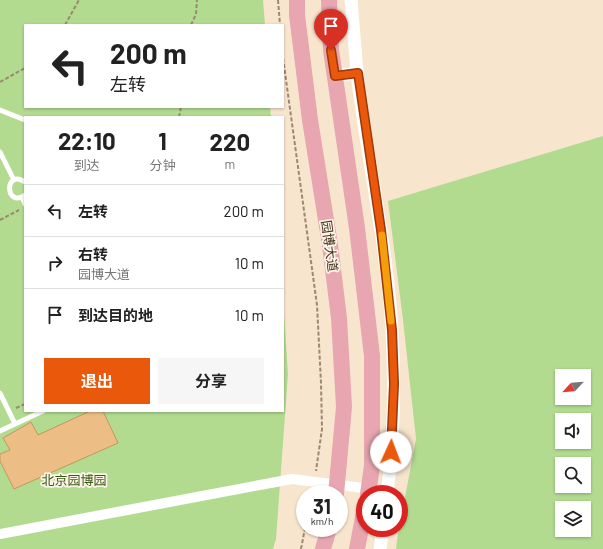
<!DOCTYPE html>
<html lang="zh">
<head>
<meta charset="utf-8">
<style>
	:root { --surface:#fff; --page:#f6f6f6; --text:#222; --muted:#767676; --line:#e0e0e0; --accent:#ea580c }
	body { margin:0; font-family:Barlow,"Noto Sans SC",sans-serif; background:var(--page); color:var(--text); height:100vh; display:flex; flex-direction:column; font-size:15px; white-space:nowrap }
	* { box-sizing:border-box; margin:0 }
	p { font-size:13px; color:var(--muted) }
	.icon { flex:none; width:22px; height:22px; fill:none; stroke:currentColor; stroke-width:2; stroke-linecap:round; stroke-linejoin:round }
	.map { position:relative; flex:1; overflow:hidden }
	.side { position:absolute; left:24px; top:116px; width:260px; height:296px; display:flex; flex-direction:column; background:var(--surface); border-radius:0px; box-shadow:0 1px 3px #0004 }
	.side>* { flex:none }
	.guide { position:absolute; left:24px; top:24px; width:260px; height:84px; border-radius:0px; box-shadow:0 1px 3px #0004; background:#fff; color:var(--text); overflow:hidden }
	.needle { width:26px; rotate:244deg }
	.tools { position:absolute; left:555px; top:369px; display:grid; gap:8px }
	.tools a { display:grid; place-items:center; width:36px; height:36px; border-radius:0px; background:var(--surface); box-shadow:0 1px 3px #0004; font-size:20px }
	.speed { position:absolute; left:296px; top:485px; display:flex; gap:8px; font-size:20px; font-weight:700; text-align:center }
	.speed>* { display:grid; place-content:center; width:52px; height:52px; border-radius:50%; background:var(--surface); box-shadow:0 1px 3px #0004; line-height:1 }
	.speed small { font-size:10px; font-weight:400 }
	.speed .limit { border:6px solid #d22; background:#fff; color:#111 }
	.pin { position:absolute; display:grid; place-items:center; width:34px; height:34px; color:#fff; margin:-41px -17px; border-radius:50% 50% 50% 0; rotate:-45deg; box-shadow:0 0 4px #0007 }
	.pin .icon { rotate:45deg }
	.me { position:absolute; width:44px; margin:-22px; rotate:2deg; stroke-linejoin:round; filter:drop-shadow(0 0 3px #0008) }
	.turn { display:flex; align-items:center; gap:14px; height:84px; padding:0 20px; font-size:18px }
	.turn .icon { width:52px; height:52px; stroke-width:2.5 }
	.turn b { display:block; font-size:28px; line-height:34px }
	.eta { display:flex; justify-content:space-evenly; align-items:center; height:68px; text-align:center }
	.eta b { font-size:24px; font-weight:700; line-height:28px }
	.action { display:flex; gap:8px; margin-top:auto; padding:8px 20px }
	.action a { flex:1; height:46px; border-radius:0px; background:var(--accent); color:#fff; font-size:16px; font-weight:700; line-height:46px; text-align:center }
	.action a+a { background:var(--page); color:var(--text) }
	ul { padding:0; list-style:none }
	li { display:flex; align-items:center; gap:12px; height:52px; padding:0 20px; border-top:1px solid var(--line) }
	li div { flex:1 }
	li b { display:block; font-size:15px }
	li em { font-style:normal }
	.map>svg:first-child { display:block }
	.green { fill:#b2db90; fill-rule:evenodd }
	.building { fill:#ecbe85; stroke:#c4975f }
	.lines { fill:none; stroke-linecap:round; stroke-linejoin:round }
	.path { stroke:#9c8971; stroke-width:2; stroke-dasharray:4 2; stroke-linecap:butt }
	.service { stroke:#fff; stroke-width:5 }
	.minor { stroke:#fff; stroke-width:10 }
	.tertiary { stroke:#fff; stroke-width:13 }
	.primary { stroke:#e8a6b0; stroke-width:16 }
	.route-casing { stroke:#983908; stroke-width:10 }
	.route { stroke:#ea580c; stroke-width:7 }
	.slow { stroke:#f59e0b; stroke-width:7 }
	.labels { text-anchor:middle; stroke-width:3.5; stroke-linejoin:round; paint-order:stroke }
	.street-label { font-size:13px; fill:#46331b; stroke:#fdf4e8 }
	.park-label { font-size:13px; fill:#3b5a19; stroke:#fdf4e8 }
</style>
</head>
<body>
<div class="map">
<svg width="603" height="549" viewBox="0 0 603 549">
	<rect width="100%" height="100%" fill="#f8e5ce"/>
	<path class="green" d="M0,0H263L265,25H25V107H270L271,117H25V411H283V299L288,374L276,539L273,549H0Z
		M603,136V549H396L397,540L416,439L403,320L388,201ZM562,376H584V398H562ZM562,420H584V442H562ZM562,464H584V486H562ZM562,508H584V530H562Z"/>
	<path class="building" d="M90,411H103L118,443L14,489L0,461V454L10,450L3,438L31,422L38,435Z"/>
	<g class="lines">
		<path class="path" d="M278,0L280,25
			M65,25L79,0
			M191,25L196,14L197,0
			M283,58L317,305L321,383L322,429L316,471
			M0,82L25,68
			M179,117L181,107
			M0,220L19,210
			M16,408L25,404
			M301,549L305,528"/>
		<path class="service" d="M0,110L25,120
			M0,152L14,180
			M25,182C4,168 5,209 25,195
			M22,197L25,204
			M0,393L15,424
			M0,431L43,411"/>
		<path class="minor" d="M0,534L292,479L387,491"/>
		<path class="tertiary" d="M351,0C353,24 355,48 357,72C367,159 387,244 392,331C395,385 394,440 387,494
			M335,76L358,73
			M380,549L383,528"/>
		<path class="primary" d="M297,0V15L310,120L330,245L339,318L344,407L336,494
			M329,0L331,50L357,228L372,356V466L368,494
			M323,549L329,528
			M357,549L365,507"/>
	</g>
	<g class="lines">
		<defs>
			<path id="route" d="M331,50L335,76L358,73L381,230L392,330L394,384L391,452"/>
		</defs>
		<use href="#route" class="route-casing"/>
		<use href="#route" class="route"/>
		<path class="slow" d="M382,235L391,321"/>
	</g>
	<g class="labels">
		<g class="street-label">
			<text transform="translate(330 246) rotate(82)" y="5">园博大道</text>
		</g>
		<g class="park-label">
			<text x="74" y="485">北京园博园</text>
		</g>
	</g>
</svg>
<div class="tools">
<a><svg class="needle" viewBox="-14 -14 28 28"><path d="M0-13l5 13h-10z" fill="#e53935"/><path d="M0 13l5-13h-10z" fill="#767676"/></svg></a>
<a><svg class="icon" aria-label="sound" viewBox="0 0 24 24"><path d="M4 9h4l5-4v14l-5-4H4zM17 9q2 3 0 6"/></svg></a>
<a><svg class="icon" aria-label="search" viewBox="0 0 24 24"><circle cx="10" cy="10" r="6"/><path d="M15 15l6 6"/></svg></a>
<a><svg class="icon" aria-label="layers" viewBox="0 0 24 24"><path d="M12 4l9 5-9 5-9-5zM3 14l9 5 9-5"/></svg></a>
</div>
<div class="speed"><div>31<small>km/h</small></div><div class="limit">40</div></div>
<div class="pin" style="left:331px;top:50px;background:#d93025"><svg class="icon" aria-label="arrive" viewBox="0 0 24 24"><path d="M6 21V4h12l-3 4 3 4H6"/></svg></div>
<svg class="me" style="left:391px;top:452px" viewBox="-20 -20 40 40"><circle r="19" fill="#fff"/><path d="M0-13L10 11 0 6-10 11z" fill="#ea580c"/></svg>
<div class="guide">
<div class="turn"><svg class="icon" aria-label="left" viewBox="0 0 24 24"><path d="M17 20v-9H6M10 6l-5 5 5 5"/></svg><div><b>200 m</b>左转</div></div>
</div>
<section class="side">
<div class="eta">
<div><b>22:10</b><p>到达</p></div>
<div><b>1</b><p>分钟</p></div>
<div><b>220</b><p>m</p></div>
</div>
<ul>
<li><svg class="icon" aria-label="left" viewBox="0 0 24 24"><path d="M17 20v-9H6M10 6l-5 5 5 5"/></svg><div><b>左转</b></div><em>200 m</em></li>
<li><svg class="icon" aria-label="right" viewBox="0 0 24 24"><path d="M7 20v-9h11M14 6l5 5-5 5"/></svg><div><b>右转</b><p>园博大道</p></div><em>10 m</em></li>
<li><svg class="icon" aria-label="arrive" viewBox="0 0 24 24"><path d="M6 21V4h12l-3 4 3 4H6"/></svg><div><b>到达目的地</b></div><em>10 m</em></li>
</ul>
<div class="action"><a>退出</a><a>分享</a></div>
</section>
</div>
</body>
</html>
